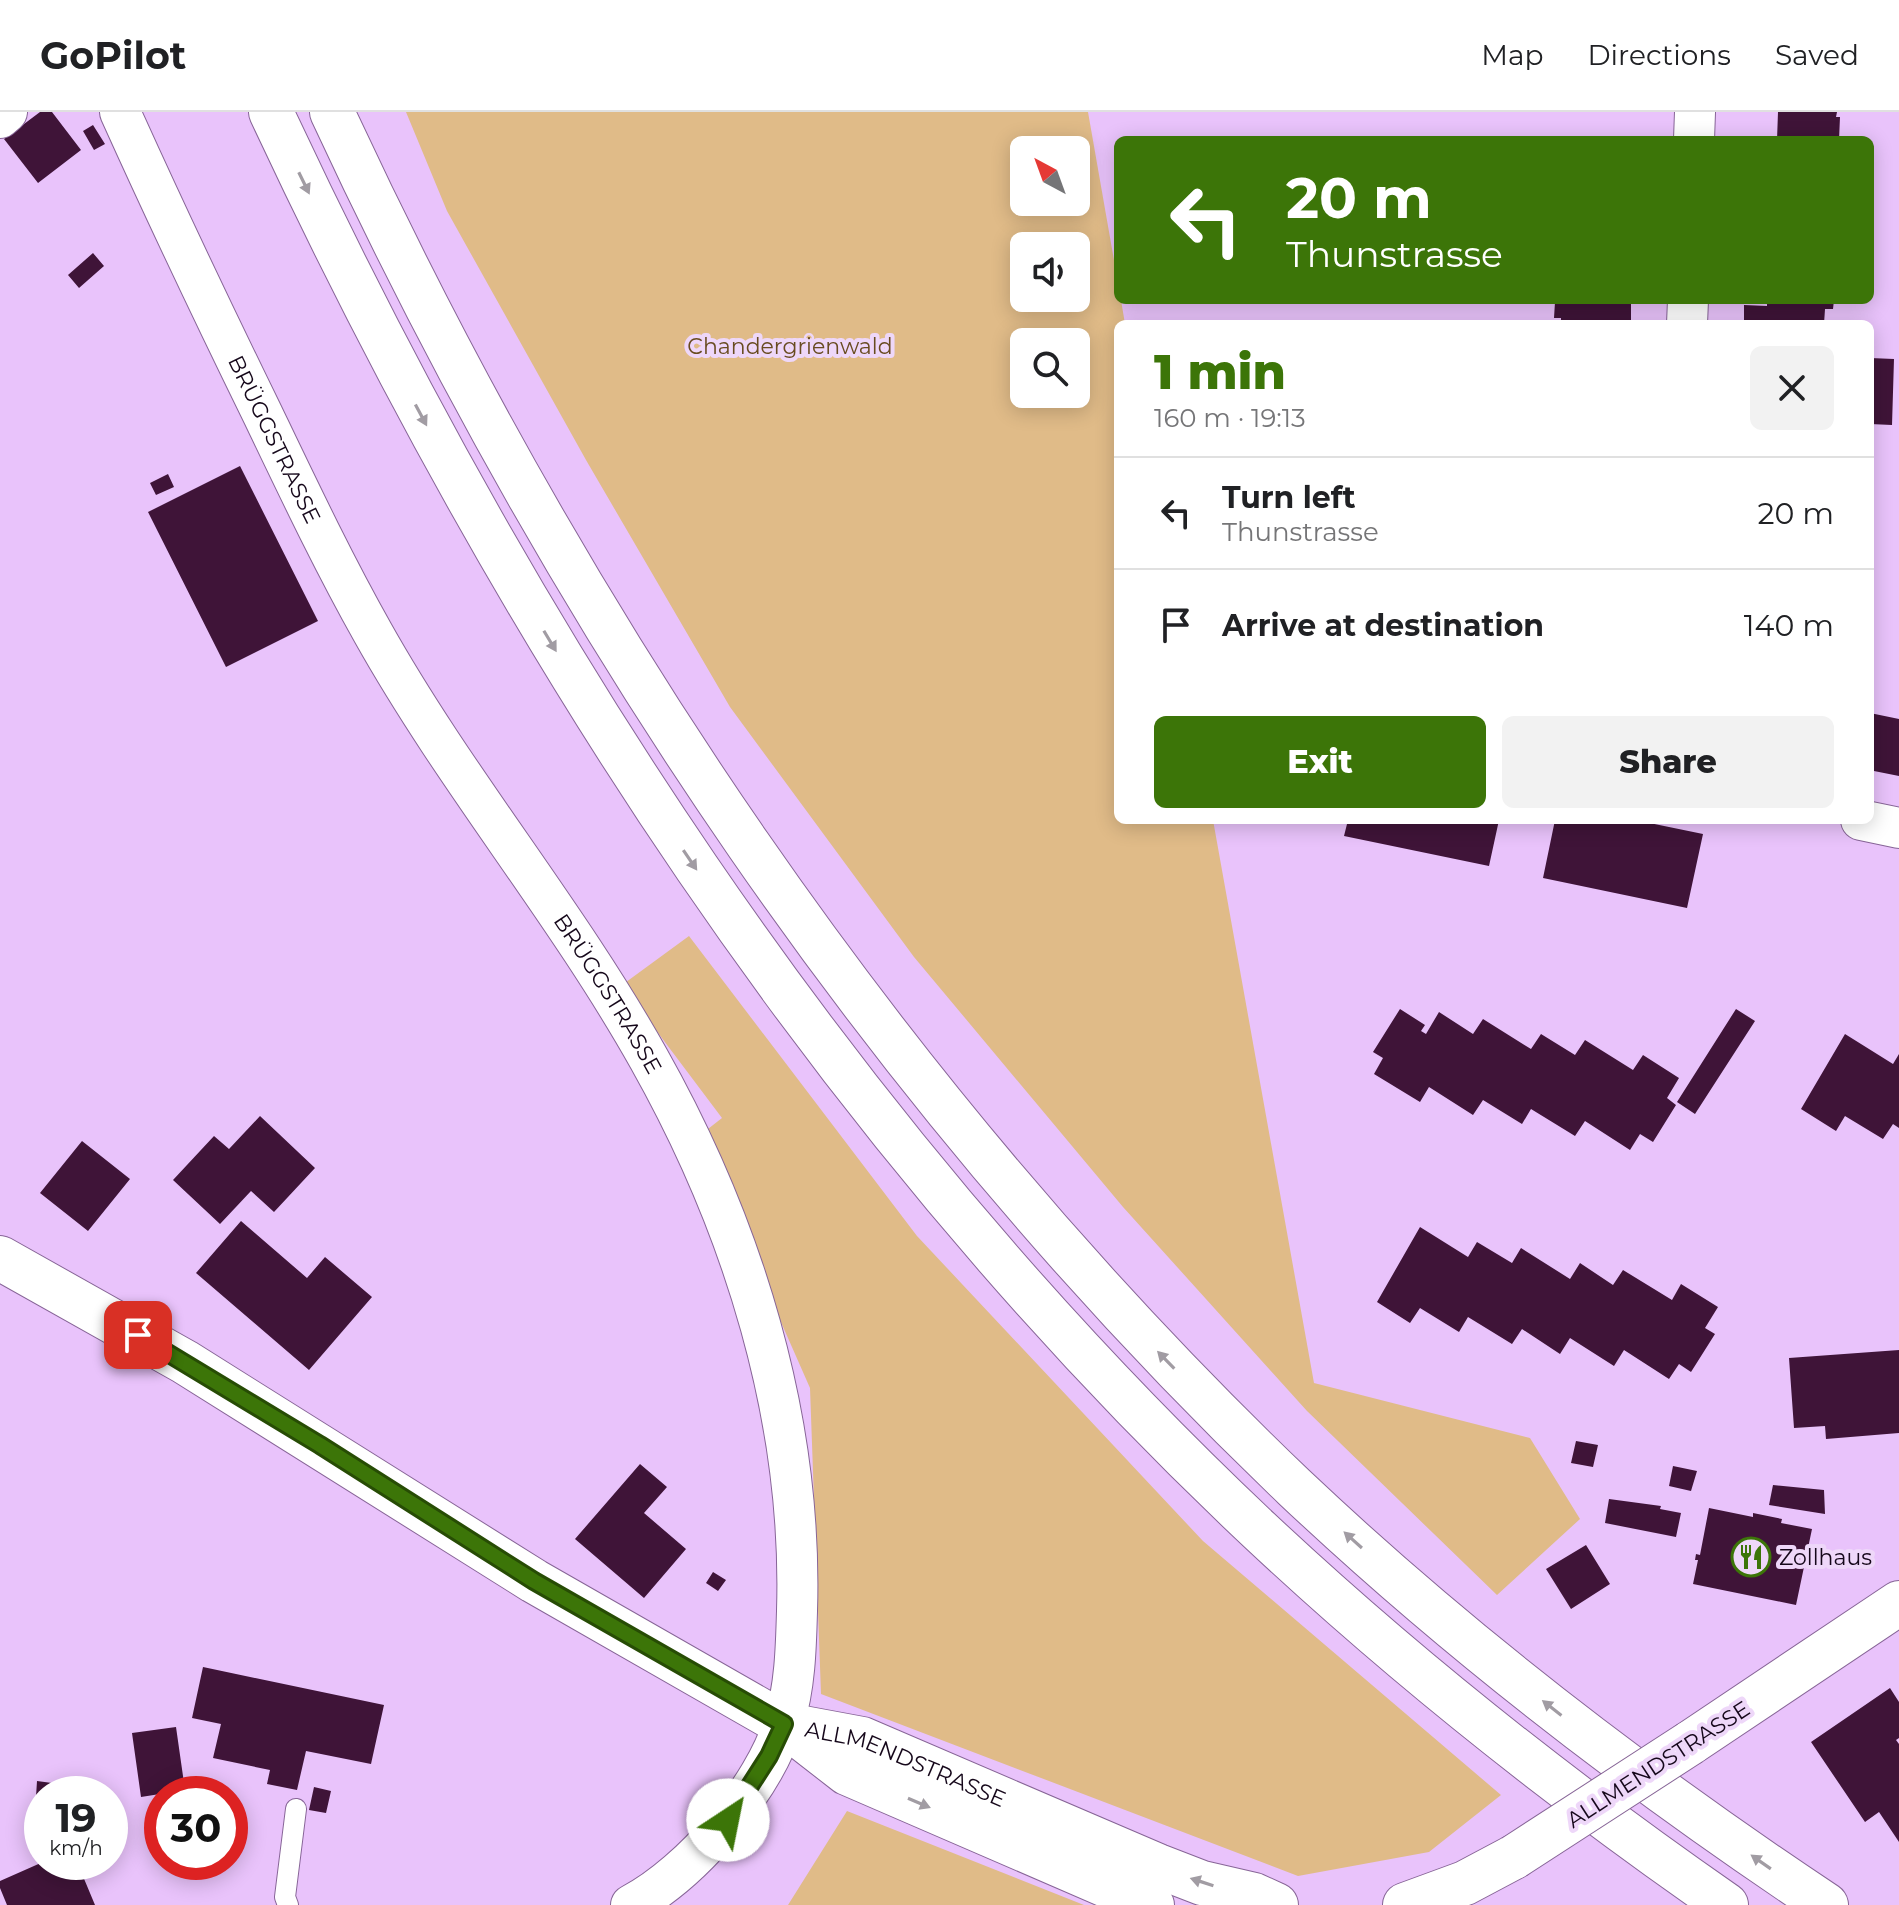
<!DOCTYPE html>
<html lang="en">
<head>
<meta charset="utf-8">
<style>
	:root { --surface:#fff; --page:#f2f2f2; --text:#202124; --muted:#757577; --line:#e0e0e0; --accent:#3c7508 }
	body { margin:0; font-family:Montserrat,sans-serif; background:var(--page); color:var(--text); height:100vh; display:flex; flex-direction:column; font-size:30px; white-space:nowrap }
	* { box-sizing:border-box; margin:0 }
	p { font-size:26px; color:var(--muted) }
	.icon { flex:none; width:44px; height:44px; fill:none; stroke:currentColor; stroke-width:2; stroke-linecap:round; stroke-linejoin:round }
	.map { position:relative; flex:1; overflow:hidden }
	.drawer { position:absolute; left:1114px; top:208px; width:760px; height:504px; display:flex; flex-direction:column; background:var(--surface); border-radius:12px; box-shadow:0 4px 20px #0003 }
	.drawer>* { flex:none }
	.banner { position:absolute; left:1114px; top:24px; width:760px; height:168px; border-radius:12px; box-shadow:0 4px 20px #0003; background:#3c7508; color:#fff; overflow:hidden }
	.needle { width:52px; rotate:319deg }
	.controls { position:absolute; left:1010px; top:24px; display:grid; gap:16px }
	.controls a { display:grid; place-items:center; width:80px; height:80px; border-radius:12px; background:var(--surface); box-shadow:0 4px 20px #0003; font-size:40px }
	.speed { position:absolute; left:24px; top:1664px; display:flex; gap:16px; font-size:40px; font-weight:700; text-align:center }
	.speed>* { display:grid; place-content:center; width:104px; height:104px; border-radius:50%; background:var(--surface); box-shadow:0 4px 20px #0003; line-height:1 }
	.speed small { font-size:20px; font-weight:400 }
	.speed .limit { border:12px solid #d22; background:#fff; color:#111 }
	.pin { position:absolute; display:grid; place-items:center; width:68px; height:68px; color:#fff; margin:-34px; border-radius:16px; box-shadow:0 4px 12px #0006 }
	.me { position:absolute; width:88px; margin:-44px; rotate:34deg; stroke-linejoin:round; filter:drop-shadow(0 0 6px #0008) }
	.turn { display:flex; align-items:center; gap:28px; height:168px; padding:0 40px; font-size:36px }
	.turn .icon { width:104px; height:104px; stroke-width:2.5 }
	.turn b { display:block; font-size:56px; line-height:68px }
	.round { display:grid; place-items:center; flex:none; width:84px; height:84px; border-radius:12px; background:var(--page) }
	.summary { display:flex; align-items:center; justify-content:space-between; height:136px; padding:0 40px }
	h1 { font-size:48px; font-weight:800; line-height:60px; color:var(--accent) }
	.cta { display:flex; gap:16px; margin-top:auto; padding:16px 40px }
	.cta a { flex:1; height:92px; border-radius:12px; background:var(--accent); color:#fff; font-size:32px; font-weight:800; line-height:92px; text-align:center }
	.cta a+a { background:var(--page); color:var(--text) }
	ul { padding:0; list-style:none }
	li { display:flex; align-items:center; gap:24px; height:112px; padding:0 40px; border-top:2px solid var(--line) }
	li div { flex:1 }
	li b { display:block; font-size:30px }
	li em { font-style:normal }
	header { display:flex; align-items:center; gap:48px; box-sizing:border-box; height:112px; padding:0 40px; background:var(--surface); border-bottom:2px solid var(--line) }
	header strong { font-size:38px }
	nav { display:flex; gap:44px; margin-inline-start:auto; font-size:28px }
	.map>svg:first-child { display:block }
	.green { fill:#e0bb88; fill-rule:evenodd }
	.building { fill:#3f1438 }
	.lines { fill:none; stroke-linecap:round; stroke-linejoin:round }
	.lane-casing { stroke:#876597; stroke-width:22 }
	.street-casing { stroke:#876597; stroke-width:42 }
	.secondary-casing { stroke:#876597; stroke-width:46 }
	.highway-casing { stroke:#876597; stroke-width:46 }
	.lane { stroke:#fff; stroke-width:20 }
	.street { stroke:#fff; stroke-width:40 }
	.secondary { stroke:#fff; stroke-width:44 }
	.highway { stroke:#fff; stroke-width:44 }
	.secondary-bridge-casing { stroke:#876597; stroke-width:46; stroke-linecap:butt }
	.secondary-bridge { stroke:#fff; stroke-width:44 }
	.oneway { fill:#a19ca3 }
	.route-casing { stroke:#274c05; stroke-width:20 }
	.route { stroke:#3c7508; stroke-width:14 }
	.labels { text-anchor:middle; stroke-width:8; stroke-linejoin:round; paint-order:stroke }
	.park-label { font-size:22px; fill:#684b20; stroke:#eed7f9 }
	.street-label { font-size:22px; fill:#15071a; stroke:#eed7f9 }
	.poi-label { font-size:22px; fill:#15071a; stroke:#eed7f9; text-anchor:start }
</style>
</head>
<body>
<header>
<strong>GoPilot</strong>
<nav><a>Map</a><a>Directions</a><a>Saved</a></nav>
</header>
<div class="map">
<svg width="1899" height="1793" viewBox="0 0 1899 1793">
	<rect width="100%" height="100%" fill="#e9c3fb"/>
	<path class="green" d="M406,0H1088L1118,171V188H1121L1125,212H1118V708H1213L1314,1271L1530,1326L1580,1407L1497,1483L1307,1299L1123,1095L914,845L730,595L586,348L447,99ZM1024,38H1076V90H1024ZM1024,134H1076V186H1024ZM1024,230H1076V282H1024Z
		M689,824L917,1124L1203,1429L1501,1683L1429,1740L1298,1764L821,1582L810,1276L699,1024L722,1006L622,873Z
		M847,1699L1084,1793H788Z"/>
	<path class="building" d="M40,0H52L81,38L38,71L4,27Z
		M1778,0H1837L1836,5H1840L1839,28H1777Z
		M93,13L105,32L94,38L83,19Z
		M93,141L104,154L79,176L68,163Z
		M1562,188H1631V212H1561V206H1554L1555,190Z
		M1767,188H1834L1833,197H1825L1824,212H1744V193L1767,194Z
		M1870,246L1894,247L1892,313L1870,312Z
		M240,354L318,509L226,555L148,400Z
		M168,362L174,375L156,383L150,371Z
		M1870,601L1899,607V664L1874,659L1871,670Z
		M1348,708H1499L1489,754L1344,724Z
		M1555,708H1635L1703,722L1687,796L1543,766Z
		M1400,897L1425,913L1421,919L1426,922L1439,900L1473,922L1483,907L1531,937L1541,922L1575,943L1585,928L1633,958L1643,943L1679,966L1667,986L1676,993L1653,1030L1640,1022L1630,1038L1585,1009L1575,1024L1531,997L1522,1012L1483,988L1473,1003L1429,975L1420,990L1374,962L1383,946L1373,940Z
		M1736,897L1755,909L1695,1002L1677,990Z
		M1845,922L1893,952L1899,942V1016L1893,1012L1883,1027L1845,1004L1836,1019L1801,997Z
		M260,1004L315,1056L274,1100L251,1079L220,1112L173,1068L214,1024L229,1037Z
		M82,1029L130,1067L88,1119L40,1081Z
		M241,1109L307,1166L325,1145L372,1185L309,1258L196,1161Z
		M1420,1115L1468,1145L1477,1130L1512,1151L1521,1136L1570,1167L1580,1151L1613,1173L1623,1158L1672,1188L1681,1172L1718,1195L1705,1216L1715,1222L1691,1260L1679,1252L1669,1267L1624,1238L1614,1254L1570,1226L1560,1242L1522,1217L1512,1232L1468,1205L1459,1220L1420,1196L1410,1211L1377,1190Z
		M1899,1238V1321L1826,1327L1825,1314L1794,1316L1789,1246Z
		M1576,1329L1598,1333L1593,1355L1571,1351Z
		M640,1352L667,1375L644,1401L686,1437L644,1486L575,1427Z
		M1673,1354L1697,1359L1691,1379L1669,1374Z
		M1773,1373L1824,1378L1825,1402L1769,1393Z
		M1609,1387L1661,1394L1660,1397L1681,1401L1676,1425L1605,1411Z
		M1709,1396L1753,1405V1401L1782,1407L1781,1411L1812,1417L1796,1493L1693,1472L1698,1448H1695L1696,1442L1700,1443Z
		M1586,1433L1610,1472L1571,1497L1546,1457Z
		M713,1460L726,1468L718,1479L706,1471Z
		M203,1555L384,1593L371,1652L306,1639L297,1678L267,1672L270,1658L213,1646L221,1612L192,1606Z
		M1890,1576L1899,1590V1626L1896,1628L1899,1632V1730L1879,1700L1865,1710L1811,1630Z
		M176,1615L185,1678L141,1685L132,1621Z
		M37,1669L52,1671L50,1682L36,1685Z
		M314,1675L331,1679L326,1701L309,1698Z
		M43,1750H77L95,1793H7L0,1776V1769Z"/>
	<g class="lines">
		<defs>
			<path id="lane" d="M288,1793L285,1785L296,1697"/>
			<g id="street">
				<path id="s1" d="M120,0C166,102 214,203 263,303C298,376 333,450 373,521C456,669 566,799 649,947C743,1114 803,1307 797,1499C796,1536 795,1575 784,1610C764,1676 692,1761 631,1793"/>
				<path d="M0,6L7,0"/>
				<path d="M1694,28L1695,0"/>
				<path d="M1687,212L1688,188"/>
				<path d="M1861,708L1899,716"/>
			</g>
			<g id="secondary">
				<path d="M0,1146L185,1250L534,1469L784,1612L847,1661L1152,1793"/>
				<path id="s2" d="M792,1614L862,1627L1158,1754L1202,1771L1254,1783L1276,1793"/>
				<path d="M1690,1631L1899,1491"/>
				<path d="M1405,1793L1465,1771L1514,1745"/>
			</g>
			<path id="highway" d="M271,0C517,528 833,1017 1259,1418C1405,1555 1562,1679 1726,1793
				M332,0C569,512 885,984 1294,1375C1458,1530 1638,1668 1826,1793"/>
		</defs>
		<use href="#lane" class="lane-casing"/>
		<use href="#street" class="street-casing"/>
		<use href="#secondary" class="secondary-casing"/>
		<use href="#highway" class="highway-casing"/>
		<use href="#lane" class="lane"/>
		<use href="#street" class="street"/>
		<use href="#secondary" class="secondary"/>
		<use href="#highway" class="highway"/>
		<defs>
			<path id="secondary-bridge" d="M1514,1745L1690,1631"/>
		</defs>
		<use href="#secondary-bridge" class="secondary-bridge-casing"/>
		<use href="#secondary-bridge" class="secondary-bridge"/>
	</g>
	<defs><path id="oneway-solid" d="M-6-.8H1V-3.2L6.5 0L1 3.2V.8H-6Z" transform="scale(2)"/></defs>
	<g class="oneway">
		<use href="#oneway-solid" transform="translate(304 71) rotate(64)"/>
		<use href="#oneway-solid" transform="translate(421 303) rotate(62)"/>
		<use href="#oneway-solid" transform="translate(550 529) rotate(59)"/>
		<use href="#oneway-solid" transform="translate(690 748) rotate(56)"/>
		<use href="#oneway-solid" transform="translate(1166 1248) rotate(-134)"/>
		<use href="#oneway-solid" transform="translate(1353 1428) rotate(-138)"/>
		<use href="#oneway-solid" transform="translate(1552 1596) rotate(-142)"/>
		<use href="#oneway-solid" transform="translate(919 1691) rotate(23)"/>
		<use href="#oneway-solid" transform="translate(1761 1750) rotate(-145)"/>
		<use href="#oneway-solid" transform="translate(1202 1770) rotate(-162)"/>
	</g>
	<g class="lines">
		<defs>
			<path id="route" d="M138,1223L320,1333L534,1469L784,1612L769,1644L728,1708"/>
		</defs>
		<use href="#route" class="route-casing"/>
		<use href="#route" class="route"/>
	</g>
	<defs>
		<symbol id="restaurant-ring" viewBox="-11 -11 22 22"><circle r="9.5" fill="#eed7f9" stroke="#3c7508" stroke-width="1.5"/><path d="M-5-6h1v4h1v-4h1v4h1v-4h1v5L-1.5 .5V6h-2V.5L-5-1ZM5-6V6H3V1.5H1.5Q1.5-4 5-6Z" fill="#3c7508"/></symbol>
	</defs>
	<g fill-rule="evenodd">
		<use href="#restaurant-ring" x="1729" y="1423" width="44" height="44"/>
	</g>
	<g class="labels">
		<g class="park-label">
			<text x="790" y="242">Chandergrienwald</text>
		</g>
		<g class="street-label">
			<text dy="8" stroke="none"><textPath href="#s1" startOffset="362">BRÜGGSTRASSE</textPath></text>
			<text dy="8" stroke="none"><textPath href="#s1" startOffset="1010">BRÜGGSTRASSE</textPath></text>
			<text transform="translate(1658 1652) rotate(-33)" y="8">ALLMENDSTRASSE</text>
			<text dy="8" stroke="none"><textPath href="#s2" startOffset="120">ALLMENDSTRASSE</textPath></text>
		</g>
		<g class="poi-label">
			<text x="1779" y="1453">Zollhaus</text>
		</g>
	</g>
</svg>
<div class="controls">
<a><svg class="needle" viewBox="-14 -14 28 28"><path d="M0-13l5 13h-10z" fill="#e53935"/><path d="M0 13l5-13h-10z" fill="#757577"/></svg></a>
<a><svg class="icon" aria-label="sound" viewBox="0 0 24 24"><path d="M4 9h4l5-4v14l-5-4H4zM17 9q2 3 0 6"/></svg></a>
<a><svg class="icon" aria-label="search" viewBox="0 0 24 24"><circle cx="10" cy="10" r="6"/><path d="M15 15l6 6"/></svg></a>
</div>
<div class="speed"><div>19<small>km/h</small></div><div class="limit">30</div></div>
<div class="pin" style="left:138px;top:1223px;background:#d93025"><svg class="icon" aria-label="arrive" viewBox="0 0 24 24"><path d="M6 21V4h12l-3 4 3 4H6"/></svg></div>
<svg class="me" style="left:728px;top:1708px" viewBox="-20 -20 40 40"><circle r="19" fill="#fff"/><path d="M0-13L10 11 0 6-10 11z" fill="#3c7508"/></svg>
<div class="banner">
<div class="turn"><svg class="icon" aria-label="left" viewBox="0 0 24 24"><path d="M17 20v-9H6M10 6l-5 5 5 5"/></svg><div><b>20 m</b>Thunstrasse</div></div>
</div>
<section class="drawer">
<div class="summary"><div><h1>1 min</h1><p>160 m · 19:13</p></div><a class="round"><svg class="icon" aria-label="close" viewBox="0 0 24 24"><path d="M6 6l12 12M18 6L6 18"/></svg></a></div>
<ul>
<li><svg class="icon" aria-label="left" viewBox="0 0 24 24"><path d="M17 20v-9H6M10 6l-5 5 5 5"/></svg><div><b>Turn left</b><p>Thunstrasse</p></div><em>20 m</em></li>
<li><svg class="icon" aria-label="arrive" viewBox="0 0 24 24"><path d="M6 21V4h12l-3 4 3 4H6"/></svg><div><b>Arrive at destination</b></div><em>140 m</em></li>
</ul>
<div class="cta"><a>Exit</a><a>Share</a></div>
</section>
</div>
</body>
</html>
